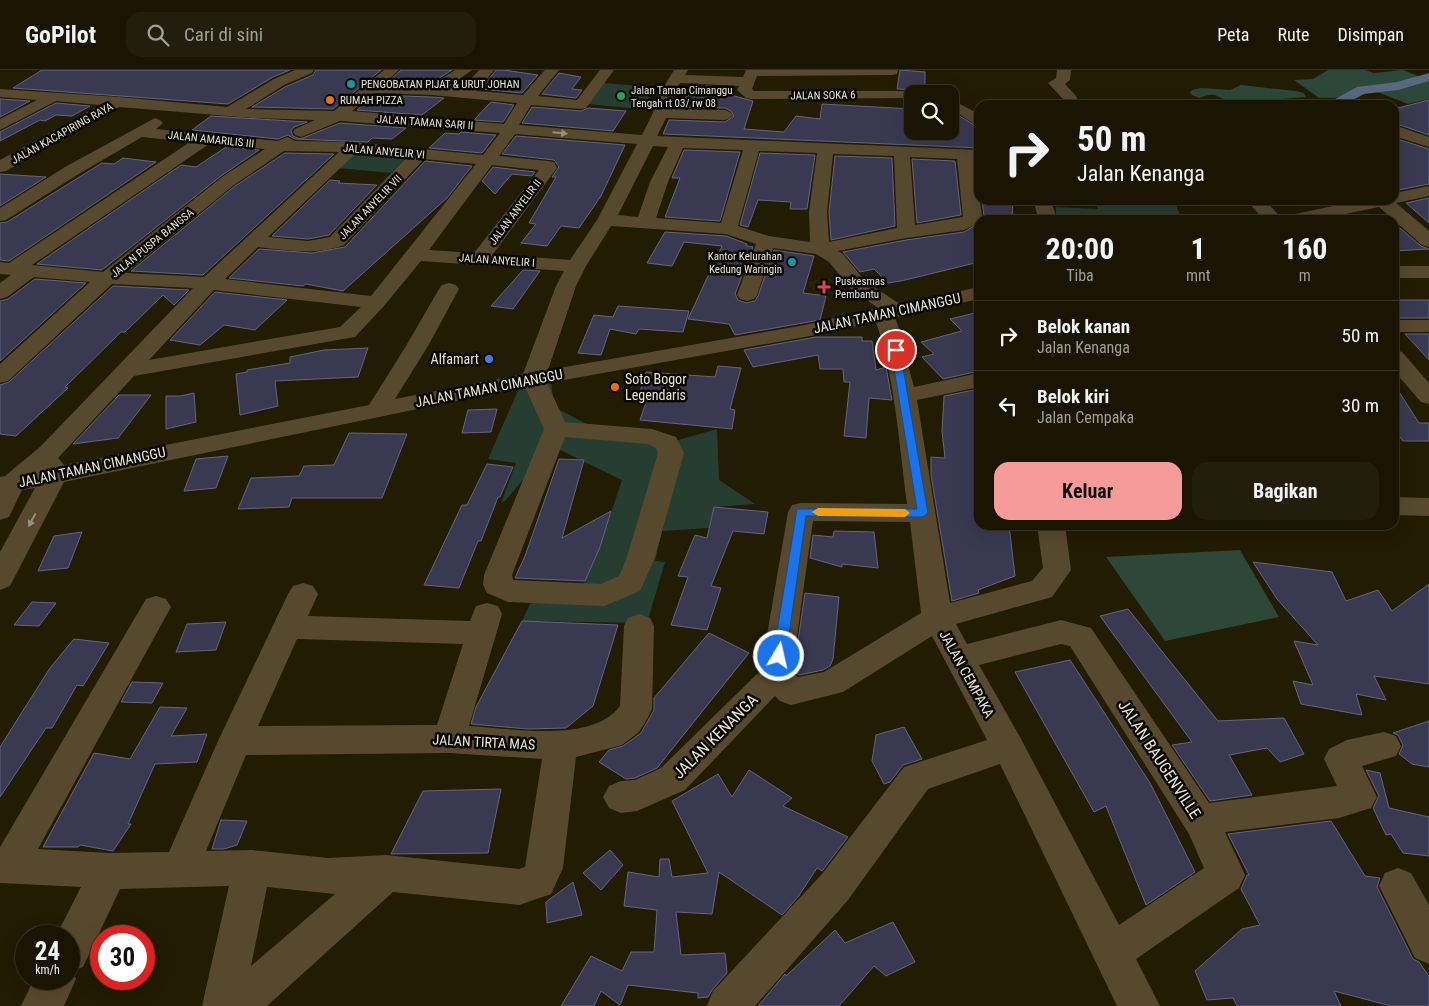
<!DOCTYPE html>
<html lang="id">
<head>
<meta charset="utf-8">
<style>
	:root { --surface:#191502; --page:#221e0c; --text:#f1f3f6; --muted:#9f9f99; --line:#373424; --accent:#f59b9a }
	body { margin:0; font-family:"Roboto Condensed",sans-serif; background:var(--page); color:var(--text); height:100vh; display:flex; flex-direction:column; font-size:19px; white-space:nowrap }
	* { box-sizing:border-box; margin:0 }
	p { font-size:16px; color:var(--muted) }
	.icon { flex:none; width:28px; height:28px; fill:none; stroke:currentColor; stroke-width:2; stroke-linecap:round; stroke-linejoin:round }
	.map { position:relative; flex:1; overflow:hidden }
	.drawer { position:absolute; left:974px; top:145px; width:425px; height:315px; display:flex; flex-direction:column; background:var(--surface); border-radius:15px; box-shadow:0 5px 20px #0002,0 0 0 1px var(--line) }
	.drawer>* { flex:none }
	.banner { position:absolute; left:974px; top:30px; width:425px; height:105px; border-radius:15px; box-shadow:0 5px 20px #0002,0 0 0 1px var(--line); background:#191502; color:var(--text); overflow:hidden }
	.fabs { position:absolute; left:904px; top:15px; display:grid; gap:10px }
	.fabs a { display:grid; place-items:center; width:55px; height:55px; border-radius:10px; background:var(--surface); box-shadow:0 5px 20px #0002,0 0 0 1px var(--line); font-size:25px }
	.speed { position:absolute; left:15px; top:855px; display:flex; gap:10px; font-size:25px; font-weight:700; text-align:center }
	.speed>* { display:grid; place-content:center; width:65px; height:65px; border-radius:50%; background:var(--surface); box-shadow:0 5px 20px #0002,0 0 0 1px var(--line); line-height:1 }
	.speed small { font-size:12px; font-weight:400 }
	.speed .limit { border:8px solid #d22; background:#fff; color:#111 }
	.pin { position:absolute; display:grid; place-items:center; width:42px; height:42px; color:#fff; margin:-21px; border:2px solid #fff; border-radius:50%; box-shadow:0 1px 5px #0007 }
	.me { position:absolute; width:55px; margin:-28px; rotate:9deg; stroke-linejoin:round; filter:drop-shadow(0 0 4px #0008) }
	.turn { display:flex; align-items:center; gap:18px; height:105px; padding:0 20px; font-size:22px }
	.turn .icon { width:65px; height:65px; stroke-width:2.5 }
	.turn b { display:block; font-size:35px; line-height:42px }
	.eta { display:flex; justify-content:space-evenly; align-items:center; height:85px; text-align:center }
	.eta b { font-size:30px; font-weight:700; line-height:35px }
	.button { display:flex; gap:10px; margin-top:auto; padding:10px 20px }
	.button a { flex:1; height:58px; border-radius:15px; background:var(--accent); color:#111; font-size:20px; font-weight:700; line-height:58px; text-align:center }
	.button a+a { background:var(--page); color:var(--text) }
	ul { padding:0; list-style:none }
	li { display:flex; align-items:center; gap:15px; height:70px; padding:0 20px; border-top:1px solid var(--line) }
	li div { flex:1 }
	li b { display:block; font-size:19px }
	li em { font-style:normal }
	header { display:flex; align-items:center; gap:30px; box-sizing:border-box; height:70px; padding:0 25px; background:var(--surface); border-bottom:1px solid var(--line) }
	header strong { font-size:24px }
	nav { display:flex; gap:28px; margin-inline-start:auto; font-size:18px }
	.search { width:350px; height:45px; background:var(--page); display:flex; align-items:center; gap:12px; box-sizing:border-box; padding:0 18px; border-radius:15px; color:var(--muted); font-size:19px }
	.map>svg:first-child { display:block }
	.built { fill:#2a2300 }
	.green { fill:#263e31 }
	.forest { fill:#2d4738 }
	.lines { fill:none; stroke-linecap:round; stroke-linejoin:round }
	.canal { fill:#59687f; fill-rule:evenodd }
	.building { fill:#393a52; stroke:#646480 }
	.minor { fill:#57492e; fill-rule:evenodd }
	.oneway { fill:#99907a }
	.route { fill:#1a73e8; stroke:#114b97 }
	.slow { fill:#f59e0b }
	.culture-dot { fill:#0f9aa8; stroke:#090701; stroke-width:2 }
	.leisure-dot { fill:#2e9e5b; stroke:#090701; stroke-width:2 }
	.food-dot { fill:#e8710a; stroke:#090701; stroke-width:2 }
	.health-dot { fill:#e0444e; stroke:#090701; stroke-width:2 }
	.shop-dot { fill:#3f7fe0; stroke:#090701; stroke-width:2 }
	.labels { text-anchor:middle; stroke-width:5; stroke-linejoin:round; paint-order:stroke }
	.far-poi-label { font-size:11px; fill:#e9e6d6; stroke:#090701; text-anchor:start }
	.far-street-label { font-size:11px; fill:#e9e6d6; stroke:#090701 }
	.street-label { font-size:14px; fill:#e9e6d6; stroke:#090701 }
	.poi-label { font-size:14px; fill:#e9e6d6; stroke:#090701; text-anchor:end }
	.near-street-label { font-size:16px; fill:#e9e6d6; stroke:#090701 }
</style>
</head>
<body>
<header>
<strong>GoPilot</strong>
<div class="search"><svg class="icon" aria-label="search" viewBox="0 0 24 24"><circle cx="10" cy="10" r="6"/><path d="M15 15l6 6"/></svg>Cari di sini</div>
<nav><a>Peta</a><a>Rute</a><a>Disimpan</a></nav>
</header>
<div class="map">
<svg width="1429" height="936" viewBox="0 0 1429 936">
	<rect width="100%" height="100%" fill="#211c02"/>
	<path class="built" d="M830,208L842,222L818,226L807,212Z"/>
	<path class="green" d="M603,13L655,17L641,39L587,34Z
		M354,84L406,88L391,103L338,98Z
		M1094,130H1174L1182,150H1089L1088,146L1056,147V137L1098,139Z
		M551,311L554,337L608,365L671,372L717,359L719,410L755,434L714,437L709,458L662,461L655,491L665,492L647,553L522,551L539,515L580,523L593,492L583,478L599,479L622,410L552,376L505,431L501,433L516,393L488,389L520,316Z"/>
	<path class="forest" d="M1328,0H1365L1374,3L1403,0L1423,8L1429,7V29L1408,34L1372,20L1334,28H1319L1294,10L1313,9Z
		M1241,15L1296,21L1304,23L1306,27L1282,29V31C1271,34 1237,34 1225,30C1220,28 1217,24 1210,25C1205,25 1204,27 1199,28L1192,25L1190,22L1192,20L1201,18L1230,20Z
		M1240,480L1279,547L1165,571L1106,487Z"/>
	<g class="lines">
		<path class="canal" d="M1429,3V11L1398,20L1364,24L1344,35H1294L1301,31L1335,29L1357,17L1397,12Z"/>
	</g>
	<path class="building" d="M42,0H290L273,7L228,34L13,18Z
		M316,0H381L333,39L252,37L285,17L313,5Z
		M401,0H452L428,15L388,12Z
		M496,0H504L538,5L522,23L481,19Z
		M900,0L925,2V20L897,19Z
		M559,3L581,7L572,19L582,20L576,28L542,24Z
		M706,16L725,17L723,23L753,31L744,59L784,62L796,46L820,49L822,34L912,39V61H950V42H953L979,58V78L663,64L669,50L725,52L734,46L731,41L725,38L675,37L677,32Z
		M375,25L432,27L444,28L422,45L357,40Z
		M0,29L30,31L0,47Z
		M1429,30V65L1394,53V39Z
		M491,32L514,35L503,52L474,50Z
		M56,33L90,36L72,46L56,45L45,51L40,50L0,71V62Z
		M532,37L581,41L588,38L626,41L613,61L522,53Z
		M211,46L307,52L294,57L291,61L293,66L300,69L340,53L406,58L392,69L372,68L368,72L295,69L288,65L278,69L192,60Z
		M461,62L496,65L482,83L429,78L445,63L459,64Z
		M516,66L625,75L601,126L579,158L561,156L547,176L521,173L536,154L529,153L556,107H552L559,97L554,90L502,84Z
		M1394,68L1429,79V114L1394,121Z
		M226,77L259,80L221,106L102,200L37,194L181,95L196,97Z
		M684,80L740,82L720,151L665,147L680,108H672Z
		M285,83L334,84L203,205L131,201L235,116Z
		M760,83L815,85L807,139H790L791,132L758,130L748,157L740,155Z
		M835,86L892,88L895,156L831,170L829,142Z
		M123,88L156,92L9,191L0,190V153L7,152L102,93L114,94Z
		M912,89L955,91L961,145L917,153Z
		M425,91L472,96L447,128L343,221L306,214L303,216L229,208L259,179L312,183L345,177Z
		M493,97L535,102L532,106L512,104L495,124L482,111Z
		M0,104L46,107L0,136Z
		M330,110L340,111L338,113L377,115L329,165L308,169L272,166Z
		M1429,128V153L1406,133Z
		M982,130H1013L1012,150H981L984,146Z
		M979,153V192L901,211L888,213L874,199L860,202L843,182L906,170L964,162Z
		M1394,158H1400L1421,176L1429,179L1394,181Z
		M665,162L726,166L747,174V176L753,177L735,224L738,230L746,233L755,231L758,226L774,180L814,186L803,223L826,226L820,250L735,265L729,254L688,249L722,176L684,172L672,196L647,193Z
		M523,200L540,201L513,239L491,236Z
		M35,209L86,213L0,291V231L8,229Z
		M113,216L189,220L174,235L163,225L125,262H121L65,317L68,318L16,366L0,364V315L9,312Z
		M215,222L287,230L255,260L224,255L200,275L170,270Z
		M1394,230H1429V248H1394Z
		M618,236L689,241L683,262L639,259L636,264L610,259L601,285L578,283L594,245L613,247Z
		M979,242V301L943,309L922,287L934,284L921,272L962,261L950,249Z
		M1405,264H1429V290Z
		M816,267H862V271H872L876,300L886,297L892,330L869,328L866,368L844,366L850,312H844L843,299H820L818,285L753,297L744,280Z
		M368,278L358,307L275,311L278,336L240,345L236,304L247,302V300L290,293V287L324,280Z
		M718,296L741,298L730,339L735,340L732,359L640,350L648,326L639,325L646,302L715,307Z
		M1394,314L1419,353H1429V371H1403L1394,360Z
		M979,319V455H1009L1015,506L978,520L979,523L952,531L931,405V387L945,388L942,361L944,326Z
		M194,323L196,352L166,359V326H180Z
		M119,325H151L118,368L73,374Z
		M497,339L491,362L462,363L468,340Z
		M349,363L407,364L382,428H292L289,437L238,439L251,408L299,406L304,396L334,395Z
		M228,386L216,418L184,421L196,389Z
		M559,389L584,390L562,468L611,441L600,477L585,511L515,508L525,486Z
		M487,394L513,397L500,427H498L481,471H478L459,518L424,515L462,435H467Z
		M714,437L768,442L764,464L733,461L711,516L721,518L707,560L671,555L688,507L678,506L695,465L707,468Z
		M834,461L874,462L878,498L842,494V497L810,488L813,465L833,467Z
		M82,462L68,498L38,501L54,466Z
		M1253,492L1332,502L1346,531L1378,520L1392,541L1429,514V614L1374,606L1386,630L1356,624L1362,645L1301,634L1293,611L1313,615L1294,571L1318,575L1277,529Z
		M805,523L839,527L833,589L830,596L823,600L799,605L795,602V591Z
		M32,532L56,533L39,556L14,555Z
		M1128,539L1218,651L1284,648L1304,684L1280,692L1267,678L1229,685L1252,725L1210,731L1172,675L1192,672L1100,546Z
		M522,551L618,555L593,636L566,658L528,659L471,654L476,637Z
		M226,552L216,580L176,582L187,554Z
		M709,563L749,583L657,698L635,708L626,709L599,692L609,680L623,676L641,663L654,640V628Z
		M74,569L109,573L83,616L77,615L52,658H46L0,727V677L50,598Z
		M1070,590L1150,713L1195,802L1146,835L1106,736L1094,742L1015,602Z
		M132,612L163,613L152,633L121,632Z
		M160,637L187,638L171,666L207,664L197,692L155,694L128,754H131L113,781L80,775L78,777H43L94,683L130,689Z
		M1429,651V697L1412,694L1399,684L1403,675L1398,665L1393,663Z
		M904,657L922,689L903,695L890,712L884,714L872,691L876,665Z
		M749,700L792,728L783,736L848,767L822,801L817,798L798,827L782,845L719,802L712,844L676,842L681,885L725,883L727,903L712,920L708,927L698,928V923L628,915L620,935L601,921L594,936H561L591,886L622,901L631,882H654L657,840L624,836L628,802L659,807L660,789H669L672,807L708,803L672,731L718,704L732,727Z
		M1366,700L1380,703L1389,738L1429,747V786L1403,783L1391,764L1386,765L1373,738L1379,726Z
		M501,719L488,783L391,784L423,721Z
		M221,750L247,751L237,775L224,779H212Z
		M1331,751L1365,806L1380,808L1377,817L1413,889L1419,892L1429,906V936H1391L1334,921L1341,936H1237L1233,928L1207,930L1195,901L1242,859L1260,855L1241,819L1247,805H1249L1228,764Z
		M610,780L623,795L601,820L583,803Z
		M573,812L582,845L547,853L546,832Z
		M893,852L915,892L886,906L874,896L839,936H758L785,904L786,906L835,860L845,873Z"/>
	<g class="lines">
		<path class="minor" d="M295,0H314L312,3L284,15L246,39L334,41L384,0H399L384,14L429,17L455,0H472L447,18L462,19L479,0H494L477,21L523,25L545,0H559L538,26L577,30L600,0H614L586,38L581,39L531,35L519,55L642,65L653,43L660,23L674,0H688L685,5L743,7L746,0H898L897,4L892,5L757,6L752,19L754,21H917L919,24H912V28L751,29L746,28L737,20L739,16L680,13L674,23L670,39L725,40L730,42L733,45L730,48L725,50L666,48L657,66L979,80V90H974L982,146L975,155L964,160L906,168L838,181L843,184L865,211L900,234L979,217V229L895,248L907,280L908,295L914,317L979,303V317L917,330L950,533L1032,511L1043,498L1037,455H1065L1071,500L1052,527L956,554L967,574L1061,550L1091,558L1209,733L1337,716L1324,689L1329,679L1347,670L1384,662L1396,666L1401,676L1396,686L1362,696L1377,727L1371,738L1339,748L1225,762L1245,805L1239,818L1136,889L1160,936H1117L1000,694L928,719L848,830L755,936H707L713,921L822,804L904,697L987,670L932,566L843,622L791,635L780,631L775,626L685,720L637,741L621,743L609,738L603,727L609,716L621,711L635,710L661,698L761,600L788,442L792,435L801,433L907,434C899,373 895,309 876,252L805,267L547,313L565,352L652,359L676,367L684,383L654,490L640,521L604,536L508,532L487,523L483,515L484,505L544,359L525,317L64,412L10,516L0,520V482L35,418L22,420L9,447L0,450V407L5,406L40,377L193,218L112,214L8,311L0,313V294L90,212L34,207L7,227L0,229V213L11,205L0,204V192L9,193L190,72L142,67L77,105L6,150L0,151V138L65,97L155,48L160,50L163,53L156,59L278,71L287,67L295,71L353,72L483,85L500,63L340,51L301,67L295,65L293,62L295,59L315,50L253,48L119,37L6,101L0,102V90L100,35L56,31L0,60V49L37,30L0,27V19L119,27L227,37L274,9ZM374,23L432,25L517,33L504,54L352,41ZM515,64L637,74L597,150L570,190L493,184L557,98L554,92L548,91L499,86ZM209,74L265,79L222,107L103,202L32,195ZM653,76L668,77L650,112L638,147L618,145ZM683,78L743,80L721,153L656,148L668,112ZM284,81L339,82L204,207L126,203L234,115ZM759,81L817,83L809,142L810,172L769,166L738,156ZM357,82L407,87L330,167L308,171L268,167ZM833,84L894,86L897,158L829,172L827,142ZM910,87L957,89L963,147L915,155ZM424,89L476,94L371,226L225,209L258,177C287,180 315,186 344,175ZM492,95L539,100L474,183L429,180ZM611,156L726,164L756,174L737,225L740,229L747,231L754,229L757,225L773,178L816,184L829,192L851,219L878,238L805,255L548,300L576,216L586,196ZM421,191L564,201L556,216L523,304L395,329L428,276L459,219L456,215L449,213L442,215L439,219L406,276L369,335L64,395L58,388L134,306L355,267L383,237ZM214,220L361,237L340,257L149,290ZM565,367L648,374L656,378L658,383L626,490L619,506L601,514L513,510L512,505ZM813,451L910,452L921,543L824,602L798,607L792,602ZM1061,574L1070,576L1189,764L1204,798L1119,855L1020,667L979,595Z
			M1057,0H1071L1070,10L1065,14L1076,26L1079,35H1065L1064,30L1048,13L1056,8Z
			M1345,29L1350,30L1355,35H1339L1338,33L1340,30Z
			M958,33L979,44V56L974,54L953,40L951,37L953,34Z
			M1394,55L1429,67V77L1394,66Z
			M1429,116V126L1396,133L1429,161V177L1422,175L1379,137L1317,150H1264L1246,130H1265L1282,149L1285,146L1291,145L1361,130H1394V123Z
			M1033,130H1051L1057,150H1039Z
			M1394,196H1429V208H1394Z
			M1394,250H1429V262H1394Z
			M1394,280L1402,282L1429,313V334L1421,332L1394,301Z
			M1394,427L1429,428V446L1394,445Z
			M303,513L313,516L318,524L308,546L470,551L476,536L487,533L498,536L502,544L469,656C511,658 592,674 620,636L624,556L628,548L639,544L650,548L654,556L652,639L647,649L639,662L622,675L576,687L563,798L551,824L519,835L393,822L267,936H202L229,816L120,819L83,897L73,901L76,909L64,936H21L34,909H69V866H56L81,817L0,813V777L146,529L156,526L166,529L171,537L38,779L109,783L169,782L218,671L288,524L293,516ZM297,569L463,574L437,655L258,656ZM449,683L542,689L525,797L519,799L386,785L328,788L252,780L206,781L246,685ZM267,817L335,824L251,896Z
			M1398,798L1411,803L1429,835V894L1415,888L1379,816L1385,803Z"/>
	</g>
	<defs><path id="oneway-solid" d="M-6-.8H1V-3.2L6.5 0L1 3.2V.8H-6Z" transform="scale(1.25)"/></defs>
	<g class="oneway">
		<use href="#oneway-solid" transform="translate(560 63) rotate(5)"/>
		<use href="#oneway-solid" transform="translate(32 450) rotate(118)"/>
	</g>
	<path class="route" d="M896,277L900,280L928,443L923,447L806,446L786,586L784,590H775L773,586L797,439H917L891,280Z"/>
	<path class="slow" d="M818,438L905,439L910,443L905,447L818,446L812,442Z"/>
	<g class="culture-dot">
		<circle cx="351" cy="14" r="5"/>
		<circle cx="792" cy="192" r="5"/>
	</g>
	<circle class="leisure-dot" cx="621" cy="26" r="5"/>
	<g class="food-dot">
		<circle cx="330" cy="30" r="5"/>
		<circle cx="615" cy="317" r="5"/>
	</g>
	<path class="health-dot" d="M821.5 209.5h5v5h5v5h-5v5h-5v-5h-5v-5h5z"/>
	<circle class="shop-dot" cx="489" cy="289" r="5"/>
	<g class="labels">
		<g class="far-poi-label">
			<text x="361" y="18">PENGOBATAN PIJAT &amp; URUT JOHAN</text>
			<text x="631" y="24">Jalan Taman Cimanggu<tspan x="631" dy="13">Tengah rt 03/ rw 08</tspan></text>
			<text x="340" y="34">RUMAH PIZZA</text>
			<text x="782" y="190" text-anchor="end">Kantor Kelurahan<tspan x="782" dy="13">Kedung Waringin</tspan></text>
			<text x="835" y="215">Puskesmas<tspan x="835" dy="13">Pembantu</tspan></text>
		</g>
		<g class="far-street-label">
			<text transform="translate(823 25) rotate(-1)" y="4">JALAN SOKA 6</text>
			<text transform="translate(425 52) rotate(4)" y="4">JALAN TAMAN SARI II</text>
			<text transform="translate(62 63) rotate(-29)" y="4">JALAN KACAPIRING RAYA</text>
			<text transform="translate(211 69) rotate(6)" y="4">JALAN AMARILIS III</text>
			<text transform="translate(384 81) rotate(5)" y="4">JALAN ANYELIR VI</text>
			<text transform="translate(370 137) rotate(-46)" y="4">JALAN ANYELIR VII</text>
			<text transform="translate(515 142) rotate(-53)" y="4">JALAN ANYELIR II</text>
			<text transform="translate(152 173) rotate(-39)" y="4">JALAN PUSPA BANGSA</text>
			<text transform="translate(497 190) rotate(4)" y="4">JALAN ANYELIR I</text>
		</g>
		<g class="street-label">
			<text transform="translate(887 243) rotate(-12)" y="5">JALAN TAMAN CIMANGGU</text>
			<text transform="translate(489 318) rotate(-11)" y="5">JALAN TAMAN CIMANGGU</text>
			<text transform="translate(92 397) rotate(-12)" y="5">JALAN TAMAN CIMANGGU</text>
			<text transform="translate(967 604) rotate(61)" y="5">JALAN CEMPAKA</text>
			<text transform="translate(484 672) rotate(3)" y="5">JALAN TIRTA MAS</text>
		</g>
		<g class="poi-label">
			<text x="479" y="294">Alfamart</text>
			<text x="625" y="314" text-anchor="start">Soto Bogor<tspan x="625" dy="16">Legendaris</tspan></text>
		</g>
		<g class="near-street-label">
			<text transform="translate(715 666) rotate(-45)" y="6">JALAN KENANGA</text>
			<text transform="translate(1160 689) rotate(57)" y="6">JALAN BAUGENVILLE</text>
		</g>
	</g>
</svg>
<div class="fabs">
<a><svg class="icon" aria-label="search" viewBox="0 0 24 24"><circle cx="10" cy="10" r="6"/><path d="M15 15l6 6"/></svg></a>
</div>
<div class="speed"><div>24<small>km/h</small></div><div class="limit">30</div></div>
<div class="pin" style="left:896px;top:280px;background:#d93025"><svg class="icon" aria-label="arrive" viewBox="0 0 24 24"><path d="M6 21V4h12l-3 4 3 4H6"/></svg></div>
<svg class="me" style="left:779px;top:586px" viewBox="-20 -20 40 40"><circle r="17" fill="#1a73e8" stroke="#fff" stroke-width="3"/><path d="M0-11L8 9 0 5-8 9z" fill="#fff"/></svg>
<div class="banner">
<div class="turn"><svg class="icon" aria-label="right" viewBox="0 0 24 24"><path d="M7 20v-9h11M14 6l5 5-5 5"/></svg><div><b>50 m</b>Jalan Kenanga</div></div>
</div>
<section class="drawer">
<div class="eta">
<div><b>20:00</b><p>Tiba</p></div>
<div><b>1</b><p>mnt</p></div>
<div><b>160</b><p>m</p></div>
</div>
<ul>
<li><svg class="icon" aria-label="right" viewBox="0 0 24 24"><path d="M7 20v-9h11M14 6l5 5-5 5"/></svg><div><b>Belok kanan</b><p>Jalan Kenanga</p></div><em>50 m</em></li>
<li><svg class="icon" aria-label="left" viewBox="0 0 24 24"><path d="M17 20v-9H6M10 6l-5 5 5 5"/></svg><div><b>Belok kiri</b><p>Jalan Cempaka</p></div><em>30 m</em></li>
</ul>
<div class="button"><a>Keluar</a><a>Bagikan</a></div>
</section>
</div>
</body>
</html>
